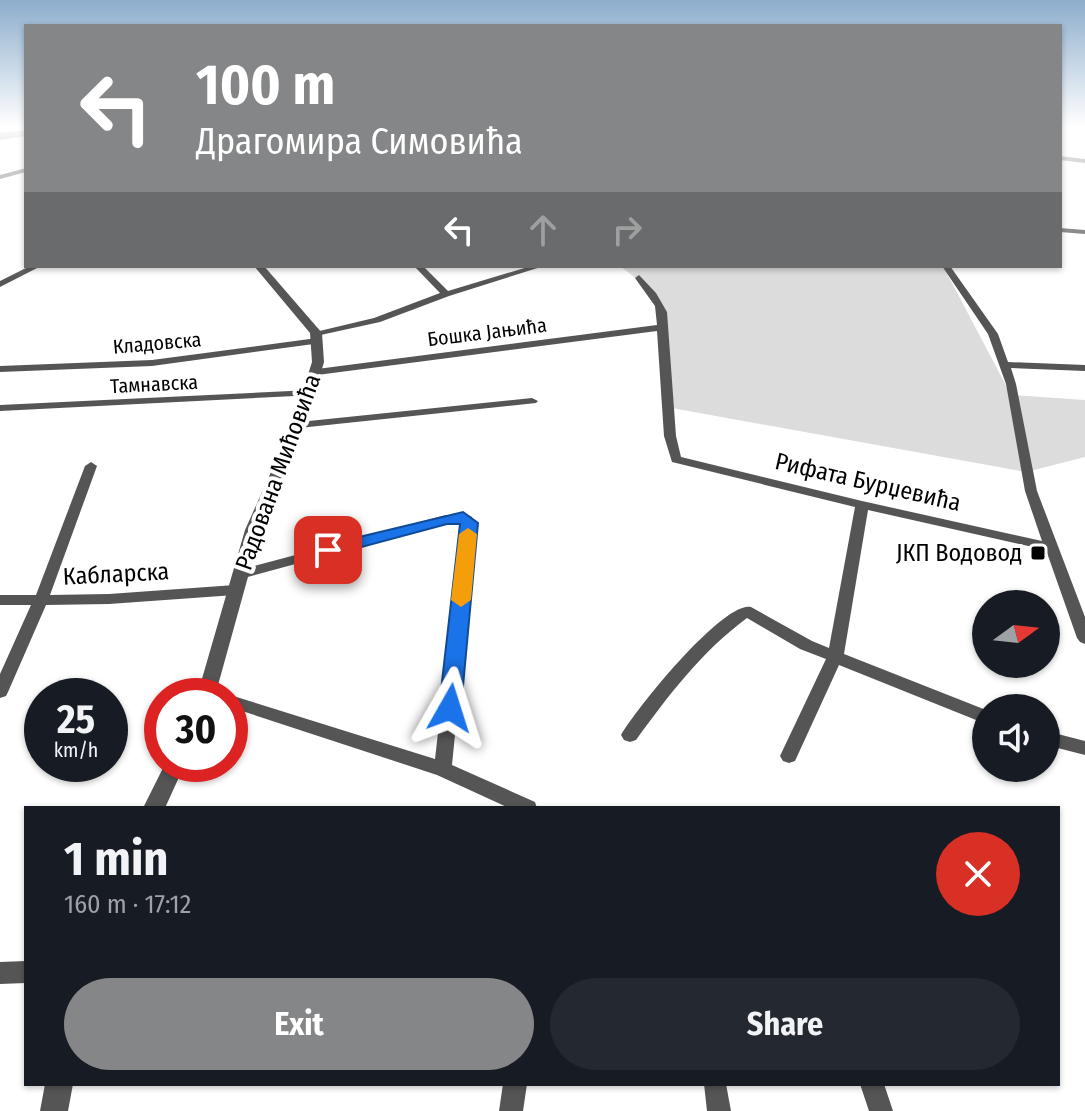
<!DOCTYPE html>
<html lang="en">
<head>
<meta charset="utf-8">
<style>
	:root { --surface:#171b24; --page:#242831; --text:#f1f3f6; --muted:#9ea1a6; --accent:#858687 }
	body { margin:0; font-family:"Fira Sans Condensed",sans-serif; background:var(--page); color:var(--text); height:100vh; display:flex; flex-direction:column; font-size:30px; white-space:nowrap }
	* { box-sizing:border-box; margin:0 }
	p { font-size:26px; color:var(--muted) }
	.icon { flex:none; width:44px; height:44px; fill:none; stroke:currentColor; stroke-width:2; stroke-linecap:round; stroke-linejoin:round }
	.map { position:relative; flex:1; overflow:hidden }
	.side { position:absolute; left:24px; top:806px; width:1036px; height:280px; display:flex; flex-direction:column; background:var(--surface); border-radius:0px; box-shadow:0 2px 6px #0004 }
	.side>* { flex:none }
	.banner { position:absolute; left:24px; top:24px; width:1038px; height:244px; border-radius:0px; box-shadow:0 2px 6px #0004; background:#858687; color:#fff; overflow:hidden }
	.needle { width:52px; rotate:75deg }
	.fabs { position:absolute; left:972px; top:590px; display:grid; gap:16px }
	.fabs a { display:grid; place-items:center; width:88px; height:88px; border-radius:50%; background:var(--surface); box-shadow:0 2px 6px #0004; font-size:40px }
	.speed { position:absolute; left:24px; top:678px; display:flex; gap:16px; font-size:40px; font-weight:700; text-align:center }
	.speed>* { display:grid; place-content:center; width:104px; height:104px; border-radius:50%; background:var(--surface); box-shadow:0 2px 6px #0004; line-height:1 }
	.speed small { font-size:20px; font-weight:400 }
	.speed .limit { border:12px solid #d22; background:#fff; color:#111 }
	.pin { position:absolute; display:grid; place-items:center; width:68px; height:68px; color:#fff; margin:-34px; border-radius:16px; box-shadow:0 4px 12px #0006 }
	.me { position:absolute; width:88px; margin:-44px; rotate:6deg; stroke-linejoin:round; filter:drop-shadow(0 0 6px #0008) }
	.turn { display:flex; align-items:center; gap:28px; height:168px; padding:0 40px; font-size:36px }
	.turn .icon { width:104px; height:104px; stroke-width:2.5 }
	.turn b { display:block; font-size:56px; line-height:68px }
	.lanes { display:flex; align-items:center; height:76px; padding:0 40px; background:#0003; justify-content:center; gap:40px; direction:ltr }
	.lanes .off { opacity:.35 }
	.round { display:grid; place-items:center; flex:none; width:84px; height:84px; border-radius:42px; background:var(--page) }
	.head { display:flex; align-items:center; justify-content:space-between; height:136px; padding:0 40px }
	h1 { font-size:48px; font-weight:700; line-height:60px }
	.action { display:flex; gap:16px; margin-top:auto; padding:16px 40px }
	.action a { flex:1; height:92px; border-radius:48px; background:var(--accent); color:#fff; font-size:32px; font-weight:700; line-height:92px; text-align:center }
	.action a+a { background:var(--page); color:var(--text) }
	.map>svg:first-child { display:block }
	.green { fill:#dcdcdc }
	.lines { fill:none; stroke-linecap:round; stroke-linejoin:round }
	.minor { fill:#555; fill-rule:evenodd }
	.tertiary { fill:#555; fill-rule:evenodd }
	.route { fill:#1a73e8; stroke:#114b97; stroke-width:2 }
	.slow { fill:#f59e0b }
	.poi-dot { fill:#000; stroke:#fff; stroke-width:3 }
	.labels { text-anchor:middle; stroke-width:8; stroke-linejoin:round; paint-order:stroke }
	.far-street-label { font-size:20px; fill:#000; stroke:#fff }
	.street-label { font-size:24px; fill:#000; stroke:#fff }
	.poi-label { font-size:24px; fill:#000; stroke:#fff; text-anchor:end }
</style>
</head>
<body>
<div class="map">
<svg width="1085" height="1111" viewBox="0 0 1085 1111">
	<rect width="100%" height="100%" fill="#fff"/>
	<path class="green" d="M619,266H943L1011,395L1085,400V457L1026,472L672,408C667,350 675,301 619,266Z"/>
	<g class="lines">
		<path class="minor" d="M26,130V134L0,137V133Z
			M1060,156L1085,159V163L1060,160Z
			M26,168V172L0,179V175Z
			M1060,228L1085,230V234L1060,232Z
			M30,266H41L0,287V281Z
			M414,266H423L448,291L531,266H544L449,296L380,322L316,336L311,333L374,318L440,293Z
			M942,266H950L998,334L1008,362L1085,365V371L1011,368L1016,384L1037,491L1085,617V644L1080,642L1077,638L1046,550L868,510L844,654L986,710V724L839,665L795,761L789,763L783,761L780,756L826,659L800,649L747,618C701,652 669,695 636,740L630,742L624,740L621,735C636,709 723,601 751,607L812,641L829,648L855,507L672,462L664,436L657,331L317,375L312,372L317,369L657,325L655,306L635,278L639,275L656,293L667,312L676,436L681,457L862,501L1042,541L1025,491L1006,384L988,334Z
			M317,338L322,341L321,343L152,366L0,372V366L152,360Z
			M311,390L315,391V395L0,411V405Z
			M532,398L538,401L536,403L299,428L293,425L299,422Z
			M91,462L97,466L50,595L109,594L235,585L242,590L235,595L109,604L46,605L8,692L6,696L0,698V674L31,605H0V595H36L85,466Z
			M446,515L471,516L476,523L452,765L535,802L537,808H509L437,775L230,707V696H226L230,695L435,759L462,523H446L240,579L233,574L235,571Z
			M1046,731L1085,741V755L1046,745Z
			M26,961V983L0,984V962Z
			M503,1084H527L523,1111H499Z
			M704,1084H726L731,1111H707Z
			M860,1084H884L893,1111H869Z"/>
		<path class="tertiary" d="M26,132V136L0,140V136Z
			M254,266H264L322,333L324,362L306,425L261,530L215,696H197L245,530L292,425L312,362L310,333Z
			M165,764H185L165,808H143Z
			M45,1084H73L68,1111H40Z"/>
	</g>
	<linearGradient id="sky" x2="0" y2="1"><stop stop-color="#8cadcc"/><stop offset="0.45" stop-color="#fff"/><stop offset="1" stop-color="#fff" stop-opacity="0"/></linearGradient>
	<rect width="1085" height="281" fill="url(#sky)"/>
	<path class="route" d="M463,512L478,523L461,708L457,714L450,716L442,714L439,708L460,524H447L328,556L319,550L322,546Z"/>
	<path class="slow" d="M468,528L477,534L471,600L461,607L451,600L459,534Z"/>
	<rect class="poi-dot" x="1030" y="545" width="16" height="16" rx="4"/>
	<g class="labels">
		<g class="far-street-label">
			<text transform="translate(487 332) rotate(-7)" y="7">Бошка Јањића</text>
			<text transform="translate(157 343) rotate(-5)" y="7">Кладовска</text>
			<text transform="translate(154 384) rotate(-3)" y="7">Тамнавска</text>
		</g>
		<g class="street-label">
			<text transform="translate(278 472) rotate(-70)" y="8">Радована Мићовића</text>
			<text transform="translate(868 482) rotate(13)" y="8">Рифата Бурџевића</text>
			<text transform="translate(116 574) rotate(-3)" y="8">Кабларска</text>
		</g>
		<g class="poi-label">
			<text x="1022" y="561">ЈКП Водовод</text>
		</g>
	</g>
</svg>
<div class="fabs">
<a><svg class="needle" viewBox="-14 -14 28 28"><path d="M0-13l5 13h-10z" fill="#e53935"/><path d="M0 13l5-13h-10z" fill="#9ea1a6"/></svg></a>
<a><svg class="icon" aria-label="sound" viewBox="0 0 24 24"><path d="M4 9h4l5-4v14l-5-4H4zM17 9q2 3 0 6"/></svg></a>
</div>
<div class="speed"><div>25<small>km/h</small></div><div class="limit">30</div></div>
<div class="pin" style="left:328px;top:550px;background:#d93025"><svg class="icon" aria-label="arrive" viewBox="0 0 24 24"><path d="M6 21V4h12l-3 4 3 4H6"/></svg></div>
<svg class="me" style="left:450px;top:708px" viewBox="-20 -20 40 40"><path d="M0-17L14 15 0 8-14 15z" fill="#1a73e8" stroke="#fff" stroke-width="4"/></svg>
<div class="banner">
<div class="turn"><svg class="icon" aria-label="left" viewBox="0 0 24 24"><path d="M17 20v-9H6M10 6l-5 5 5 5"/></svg><div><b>100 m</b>Драгомира Симовића</div></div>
<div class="lanes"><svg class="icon" aria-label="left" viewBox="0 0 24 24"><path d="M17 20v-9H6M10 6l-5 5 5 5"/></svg><svg class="icon off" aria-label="ahead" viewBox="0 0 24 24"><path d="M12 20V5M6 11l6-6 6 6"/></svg><svg class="icon off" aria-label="right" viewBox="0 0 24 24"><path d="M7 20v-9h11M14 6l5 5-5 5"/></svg></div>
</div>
<section class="side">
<div class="head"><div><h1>1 min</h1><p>160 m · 17:12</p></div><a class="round" style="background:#d93025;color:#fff"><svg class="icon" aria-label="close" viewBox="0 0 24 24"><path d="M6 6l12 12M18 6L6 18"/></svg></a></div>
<div class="action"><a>Exit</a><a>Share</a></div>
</section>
</div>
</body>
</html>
